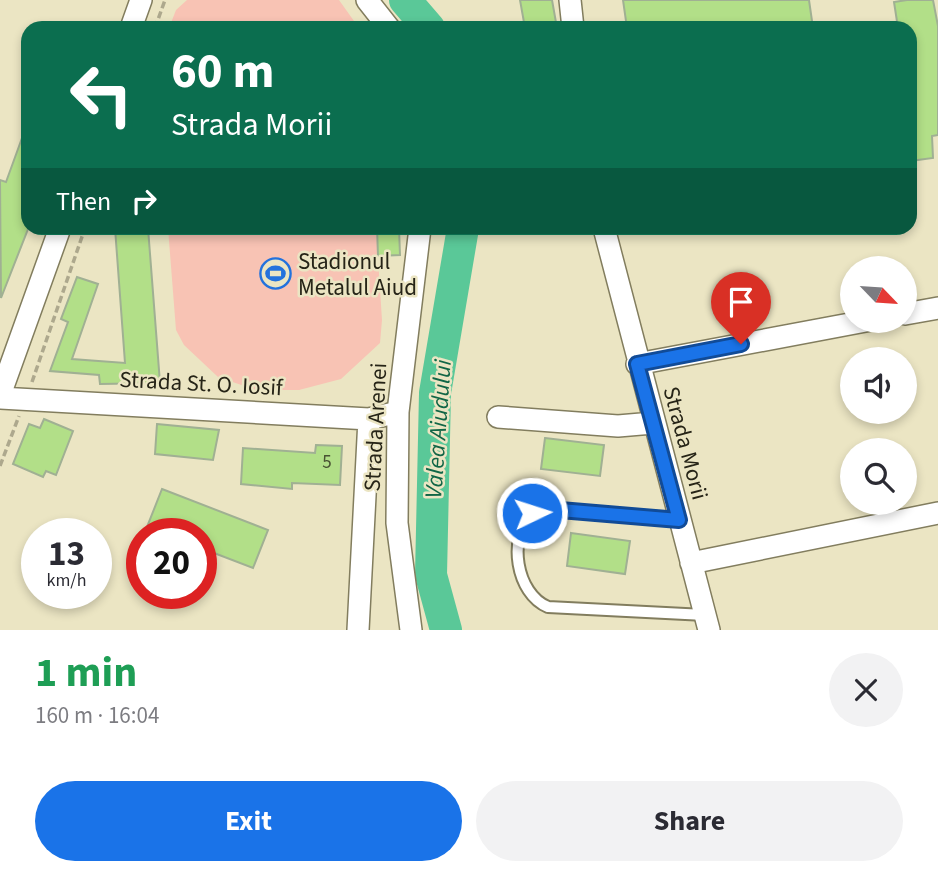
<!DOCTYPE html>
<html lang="en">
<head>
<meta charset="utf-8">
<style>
	:root { --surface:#fff; --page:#f2f2f3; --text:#2b2b33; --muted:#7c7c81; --accent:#1a73e8 }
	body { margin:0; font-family:"Source Sans 3",sans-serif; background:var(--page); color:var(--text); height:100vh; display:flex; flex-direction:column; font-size:26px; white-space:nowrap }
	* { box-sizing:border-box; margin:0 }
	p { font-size:23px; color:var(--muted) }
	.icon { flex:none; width:38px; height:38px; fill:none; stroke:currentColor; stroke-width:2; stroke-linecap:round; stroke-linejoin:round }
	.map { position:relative; height:630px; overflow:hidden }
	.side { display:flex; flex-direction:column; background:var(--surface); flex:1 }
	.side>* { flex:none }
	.hud { position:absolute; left:21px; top:21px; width:896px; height:214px; border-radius:21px; box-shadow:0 4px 10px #0003; background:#0b6e4f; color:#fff; overflow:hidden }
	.needle { width:46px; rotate:115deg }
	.buttons { position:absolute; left:840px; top:256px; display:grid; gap:14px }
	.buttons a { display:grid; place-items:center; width:77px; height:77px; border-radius:50%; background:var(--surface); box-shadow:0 4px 10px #0003; font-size:35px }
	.speed { position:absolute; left:21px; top:518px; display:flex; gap:14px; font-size:35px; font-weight:700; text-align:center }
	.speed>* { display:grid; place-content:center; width:91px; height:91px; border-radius:50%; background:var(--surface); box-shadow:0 4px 10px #0003; line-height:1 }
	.speed small { font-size:18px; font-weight:400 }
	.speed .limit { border:10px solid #d22; background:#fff; color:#111 }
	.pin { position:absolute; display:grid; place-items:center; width:60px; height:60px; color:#fff; margin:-72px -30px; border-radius:50% 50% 50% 0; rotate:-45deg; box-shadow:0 0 7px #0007 }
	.pin .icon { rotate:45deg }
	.me { position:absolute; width:77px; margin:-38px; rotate:86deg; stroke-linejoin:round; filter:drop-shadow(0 0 5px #0008) }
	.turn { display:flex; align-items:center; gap:24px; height:147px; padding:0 35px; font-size:32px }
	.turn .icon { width:91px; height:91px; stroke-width:2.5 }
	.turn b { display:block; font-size:49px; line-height:60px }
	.then { display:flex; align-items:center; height:66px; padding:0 35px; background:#0003; gap:14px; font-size:26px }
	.round { display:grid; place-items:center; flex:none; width:74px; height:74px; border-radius:37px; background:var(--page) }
	.head { display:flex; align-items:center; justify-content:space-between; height:119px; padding:0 35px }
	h1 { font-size:42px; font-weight:700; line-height:52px; color:#1e9e55 }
	.action { display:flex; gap:14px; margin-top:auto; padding:14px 35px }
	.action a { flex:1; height:80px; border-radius:42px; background:var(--accent); color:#fff; font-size:28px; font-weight:700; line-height:80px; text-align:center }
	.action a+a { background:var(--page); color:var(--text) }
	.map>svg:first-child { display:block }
	.green { fill:#f8c3b4 }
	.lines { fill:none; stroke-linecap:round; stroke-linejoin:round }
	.river { stroke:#5ac898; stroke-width:32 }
	.building { fill:#b2df88; stroke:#a0b093; stroke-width:2 }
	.service-casing { stroke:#827d5e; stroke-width:14 }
	.minor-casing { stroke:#827d5e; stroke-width:24 }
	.path { stroke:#ada88d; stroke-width:3.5; stroke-dasharray:7 3.5; stroke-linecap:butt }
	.service { stroke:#fff; stroke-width:10 }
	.minor { stroke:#fff; stroke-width:21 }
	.route-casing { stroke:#114b97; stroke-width:18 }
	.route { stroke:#1a73e8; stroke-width:12 }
	.labels { text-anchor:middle; stroke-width:5; stroke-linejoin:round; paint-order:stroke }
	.number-label { font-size:19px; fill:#495333 }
	.poi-label { font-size:23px; fill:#262417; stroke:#ebe5c3; text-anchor:start }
	.street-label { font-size:23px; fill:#262417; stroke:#ebe5c3 }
	.water-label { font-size:24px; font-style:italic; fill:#116646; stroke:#ebe5c3 }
</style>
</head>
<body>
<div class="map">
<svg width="938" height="630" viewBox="0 0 938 630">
	<rect width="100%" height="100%" fill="#ebe5c3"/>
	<path class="green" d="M187,0H339L359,28H169L176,10Z
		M168,228H376L382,320L380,343L341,379L299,390H256L218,377L184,345L176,330Z"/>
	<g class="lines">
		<path class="river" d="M405,0L429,28
			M446,630L431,575L435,393L463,228"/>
	</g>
	<path class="building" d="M520,0H552L557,28H525Z
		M623,0H809L813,28H627Z
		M907,0H933L938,26V135L932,136L933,158L910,161V28H898L894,2Z
		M26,127L28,229L1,298L0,180L6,182Z
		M115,228H148L160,383L100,384L99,375L50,371L68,322L61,319L77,277L98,284L72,359L125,363Z
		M377,228H399L400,255L378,256Z
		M44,419L73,431L56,475L46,471L43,477L13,464L29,424L40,428Z
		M157,424L219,430L213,460L155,454Z
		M545,438L604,445L600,476L541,469Z
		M316,445L342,446L340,485L292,483V489L241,484L243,448L315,453Z
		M162,489L268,530L253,568L201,548V534H165L147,527Z
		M571,533L630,541L625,574L567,566Z"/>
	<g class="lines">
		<defs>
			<path id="service" d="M679,520L548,509L532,513C507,537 516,594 548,607L705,615"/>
			<path id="minor" d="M367,0L389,28
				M570,0L573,28
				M131,28L141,0
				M604,228L709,630
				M905,314L938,308
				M637,364L871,320
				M0,395L60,228
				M0,398L369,419L398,412
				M498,417L618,426L653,423
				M691,563L938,513
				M358,630L369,419
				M411,630L397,523L398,412L420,228"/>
		</defs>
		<use href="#service" class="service-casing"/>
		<use href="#minor" class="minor-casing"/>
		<path class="path" d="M155,28L165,0
			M32,382L85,228
			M0,466L19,416"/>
		<use href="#service" class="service"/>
		<use href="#minor" class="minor"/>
	</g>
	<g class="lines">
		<defs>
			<path id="route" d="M532,513L548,509L679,520L637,364L741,344"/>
		</defs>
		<use href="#route" class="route-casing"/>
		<use href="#route" class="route"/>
	</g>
	<defs>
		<symbol id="stadium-ring" viewBox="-11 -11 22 22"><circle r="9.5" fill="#ebe5c3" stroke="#2372dd" stroke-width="1.5"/><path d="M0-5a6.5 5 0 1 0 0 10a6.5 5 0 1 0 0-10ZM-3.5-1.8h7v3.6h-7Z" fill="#2372dd"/></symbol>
	</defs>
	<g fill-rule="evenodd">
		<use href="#stadium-ring" x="258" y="256" width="35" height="35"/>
	</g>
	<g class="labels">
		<g class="number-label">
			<text x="327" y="468">5</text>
		</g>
		<g class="poi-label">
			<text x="298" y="269">Stadionul<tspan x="298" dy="26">Metalul Aiud</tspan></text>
		</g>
		<g class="street-label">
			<text transform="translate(201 383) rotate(3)" y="8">Strada St. O. Iosif</text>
			<text transform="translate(375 427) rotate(-87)" y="8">Strada Arenei</text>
			<text transform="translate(686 443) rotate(75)" y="8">Strada Morii</text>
		</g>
		<g class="water-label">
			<text transform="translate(438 429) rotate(-86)" y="8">Valea Aiudului</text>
		</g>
	</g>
</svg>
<div class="buttons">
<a><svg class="needle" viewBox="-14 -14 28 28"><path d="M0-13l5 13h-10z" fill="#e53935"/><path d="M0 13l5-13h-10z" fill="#7c7c81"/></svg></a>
<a><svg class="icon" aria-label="sound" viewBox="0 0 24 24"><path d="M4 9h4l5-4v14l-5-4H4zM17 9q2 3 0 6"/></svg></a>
<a><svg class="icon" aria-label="search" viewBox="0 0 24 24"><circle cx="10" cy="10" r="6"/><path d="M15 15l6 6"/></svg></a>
</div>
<div class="speed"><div>13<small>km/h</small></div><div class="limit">20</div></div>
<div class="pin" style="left:741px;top:344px;background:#d93025"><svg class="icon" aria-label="arrive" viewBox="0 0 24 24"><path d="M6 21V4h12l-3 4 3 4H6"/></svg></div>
<svg class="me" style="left:532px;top:513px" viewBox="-20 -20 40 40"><circle r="17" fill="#1a73e8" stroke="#fff" stroke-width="3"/><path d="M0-11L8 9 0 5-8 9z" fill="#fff"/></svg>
<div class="hud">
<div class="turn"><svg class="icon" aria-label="left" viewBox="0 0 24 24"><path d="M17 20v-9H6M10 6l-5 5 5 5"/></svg><div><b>60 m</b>Strada Morii</div></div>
<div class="then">Then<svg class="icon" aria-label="right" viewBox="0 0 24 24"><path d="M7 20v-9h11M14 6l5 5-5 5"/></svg></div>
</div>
</div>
<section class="side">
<div class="head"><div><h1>1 min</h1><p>160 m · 16:04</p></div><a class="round"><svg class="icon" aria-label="close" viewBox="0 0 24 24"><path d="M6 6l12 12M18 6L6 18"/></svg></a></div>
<div class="action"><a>Exit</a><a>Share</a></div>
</section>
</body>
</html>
